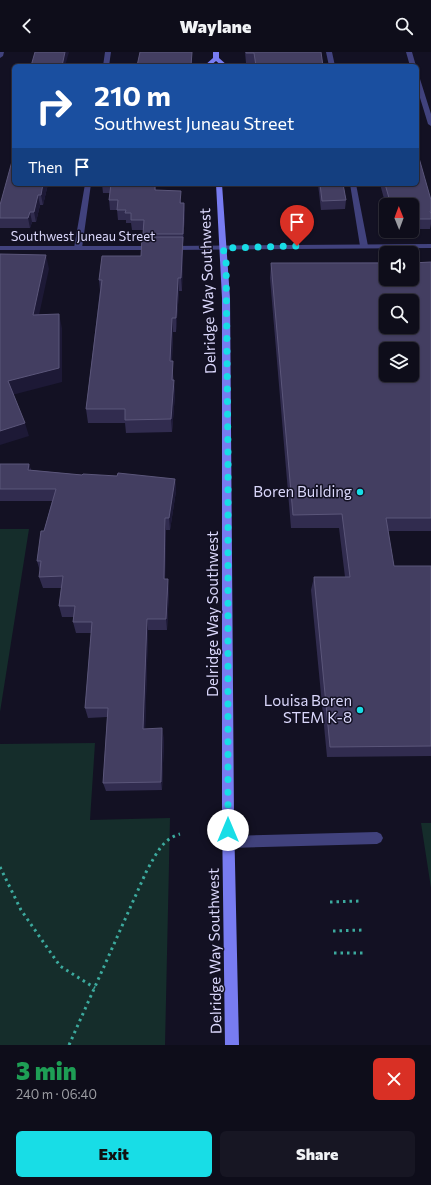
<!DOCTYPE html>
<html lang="en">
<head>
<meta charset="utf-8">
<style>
	:root { --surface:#0e0d1a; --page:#171623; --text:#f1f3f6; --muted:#9b9ca2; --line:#2e2d39; --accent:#18dde6 }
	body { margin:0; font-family:Commissioner,sans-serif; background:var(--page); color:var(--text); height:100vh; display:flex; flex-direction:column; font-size:15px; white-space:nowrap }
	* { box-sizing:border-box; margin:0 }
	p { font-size:13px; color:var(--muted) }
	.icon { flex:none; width:22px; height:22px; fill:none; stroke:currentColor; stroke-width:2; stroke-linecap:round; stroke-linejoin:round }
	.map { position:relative; height:993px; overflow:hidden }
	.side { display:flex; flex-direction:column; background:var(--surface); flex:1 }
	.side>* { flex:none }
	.guide { position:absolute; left:12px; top:12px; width:407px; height:122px; border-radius:6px; box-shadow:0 1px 3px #0004,0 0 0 1px var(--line); background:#1a4fa0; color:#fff; overflow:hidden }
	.needle { width:26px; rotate:359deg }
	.controls { position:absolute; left:379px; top:146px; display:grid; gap:8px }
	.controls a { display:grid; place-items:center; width:40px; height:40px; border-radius:6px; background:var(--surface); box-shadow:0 1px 3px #0004,0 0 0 1px var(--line); font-size:20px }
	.pin { position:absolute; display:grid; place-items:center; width:34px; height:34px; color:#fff; margin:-41px -17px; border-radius:50% 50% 50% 0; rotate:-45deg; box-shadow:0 0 4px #0007 }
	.pin .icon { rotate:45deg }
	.me { position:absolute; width:44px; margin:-22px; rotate:0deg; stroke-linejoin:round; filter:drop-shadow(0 0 3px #0008) }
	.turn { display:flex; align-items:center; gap:14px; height:84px; padding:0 16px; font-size:18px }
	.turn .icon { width:52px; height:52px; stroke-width:2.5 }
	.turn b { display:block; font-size:28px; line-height:34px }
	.then { display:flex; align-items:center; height:38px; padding:0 16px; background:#0003; gap:8px; font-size:15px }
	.round { display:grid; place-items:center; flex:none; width:42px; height:42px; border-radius:6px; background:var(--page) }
	.summary { display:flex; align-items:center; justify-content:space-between; height:68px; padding:0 16px }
	h1 { font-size:24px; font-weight:800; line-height:30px; color:#1e9e55 }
	.button { display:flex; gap:8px; margin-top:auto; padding:8px 16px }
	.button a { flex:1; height:46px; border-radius:6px; background:var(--accent); color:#111; font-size:16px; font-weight:800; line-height:46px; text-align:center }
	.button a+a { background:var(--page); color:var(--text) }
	header { display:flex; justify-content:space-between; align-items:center; height:52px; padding:0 16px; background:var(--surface); font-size:18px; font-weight:800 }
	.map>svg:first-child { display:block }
	.green { fill:#152d2b }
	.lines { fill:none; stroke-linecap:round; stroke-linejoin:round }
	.path { stroke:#3caa9e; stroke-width:3; stroke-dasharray:2.5 4; stroke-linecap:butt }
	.service { fill:#41427d; fill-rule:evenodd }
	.minor { fill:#41427d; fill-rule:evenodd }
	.secondary { fill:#787cf1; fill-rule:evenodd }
	.wall { fill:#312c4f }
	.shaded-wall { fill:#1d1936 }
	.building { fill:#433e61; stroke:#5b567a; fill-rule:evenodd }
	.route { stroke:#18dde6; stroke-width:7; stroke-dasharray:0 12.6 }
	.poi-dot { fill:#18dde6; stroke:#131123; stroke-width:1.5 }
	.labels { text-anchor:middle; stroke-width:3; stroke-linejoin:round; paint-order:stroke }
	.far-street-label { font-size:13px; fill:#dad7fb; stroke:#131123 }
	.street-label { font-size:15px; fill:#dad7fb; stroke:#131123 }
	.poi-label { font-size:15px; fill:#dad7fb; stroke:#131123; text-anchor:end }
</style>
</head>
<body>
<header><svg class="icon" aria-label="back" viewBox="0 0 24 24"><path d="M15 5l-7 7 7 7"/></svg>Waylane<svg class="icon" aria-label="search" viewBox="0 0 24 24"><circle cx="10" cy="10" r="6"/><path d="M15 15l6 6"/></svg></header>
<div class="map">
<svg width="431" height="993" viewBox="0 0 431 993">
	<rect width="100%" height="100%" fill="#131123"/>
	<path class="green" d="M0,477H29L0,660Z
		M95,691L90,768L170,766L165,993H0V692Z
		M421,771H431V836Z"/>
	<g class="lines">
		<path class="path" d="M0,815L21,858L60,914L95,936
			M330,850L361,849
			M333,879L364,878
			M334,901H366
			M69,993L147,818C156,803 162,787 180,782"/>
		<path class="service" d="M105,0H111L109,14H103Z
			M326,0H332L335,14H329Z
			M85,132H91L82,196L78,198L74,196Z
			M350,132H356L368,194L364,196L360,194Z
			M377,780L381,782L383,786L381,790L377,792L228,796L224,794L222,790L224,786L228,784Z"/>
		<path class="minor" d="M0,0H4L3,4L0,6Z
			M406,0H412L416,14H410Z
			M417,25L420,27L431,62V74L428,72L417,36Z
			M431,192V196L171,198L167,196L171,194Z
			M0,194H155L159,196L155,198H0Z"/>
		<path class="secondary" d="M213,0H219V6L228,14H222L216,9L210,14H204L213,6Z
			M216,132H222L230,246L234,766L239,993H225L222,766V246Z"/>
	</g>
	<path class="wall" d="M245,0H321L323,14H254V11H246Z
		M14,77V91L12,83Z
		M48,132L43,153H40L36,170H32L30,176H0V153Z
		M102,132H156V138L181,149V151H184L185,161L183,192L182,239H179L176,280H173L172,309L173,322L175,342L172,380L126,381L125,371H88L86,357L100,238L99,228L141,204L143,185V178H132L131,171H126V168H118L117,158H110L109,148L110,141H103Z
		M318,132H343L346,148L345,157L321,158Z
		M380,132H417L431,148V172L430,177H412V153H386V154Z
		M431,210V479H388L394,514H431V704L327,705L311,538L314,525H345L339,476H291L270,226L271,211Z
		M0,412H29L31,418L82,423L117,424L175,427L176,439L170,478H166L165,527L169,538L167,578H148L145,677L164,686L162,738L106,739L103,731L107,665L88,666L85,656L91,581H76L73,570L74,565H62L59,554L61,536H43L39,525L40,519L37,509L44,479L52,449H0Z"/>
	<path class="shaded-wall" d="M65,0H69L65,14H62Z
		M192,0V14H191Z
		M43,132H48L43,153L41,143Z
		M155,132H156L155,148Z
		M38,143L40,153L36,170L34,160Z
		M184,151L185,161L183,192V182Z
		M30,160L32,170L30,176L28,166Z
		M183,185V199L182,239L181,226Z
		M46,203L49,217L36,277L33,263Z
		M178,226L179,239L176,280V266Z
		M59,262L62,276V330L12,343L8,329Z
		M172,266L173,280L171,322L170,309Z
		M173,309V339L174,328L175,342L172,380L171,367Z
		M25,371L29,384L0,393V379Z
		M29,412L32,424L28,418Z
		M175,427L176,439L170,478L169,466Z
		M165,466L166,478L165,538L164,527Z
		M168,527L169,538L167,578L166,567Z
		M147,567L148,578L145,686L143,677Z
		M162,676L164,686L162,738L161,730Z"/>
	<path class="building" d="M35,0H65L62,14H31Z
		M140,0H192L191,14H137Z
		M246,0H321L323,14H256L254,1H246Z
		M417,99L431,148V159H430L431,162V167H412V153H391L385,132H417Z
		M14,102V132H43L41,143H38L34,160H30L28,166H0V153Z
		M111,132H155V138L181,139L180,151H184L183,182H143L144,168H131V161H125L126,158H117L118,148H109Z
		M320,132H343L346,148L322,149Z
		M142,185H183L181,226H178L176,266H172L170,309H173L172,328H174L171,367L125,368V357H86L102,228H99L102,204H141Z
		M0,202L46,203L33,263L59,262V316L8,329L25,371L0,379Z
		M431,210V466H386L394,514H431V694L330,695L314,525H350L342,462L293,463L271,211H386V227H412V211ZM386,249H412V275H386ZM386,297H412V323H386Z
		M0,412H29L28,418L82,423L83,422L117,424L118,421L175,427L169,466H165L164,527H168L166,567H147L143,677L162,676L161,730L103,731L108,656H85L92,570H73L75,554H59L63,524L39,525L41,509H37L41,479H44L56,437H0Z"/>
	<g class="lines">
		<path class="route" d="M228,778V404L226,208L223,196L297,194"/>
	</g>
	<g class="poi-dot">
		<circle cx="360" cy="440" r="4"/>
		<circle cx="360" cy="658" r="4"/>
	</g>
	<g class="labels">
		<g class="far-street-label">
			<text x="83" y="189">Southwest Juneau Street</text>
		</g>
		<g class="street-label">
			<text transform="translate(208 239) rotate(-92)" y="5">Delridge Way Southwest</text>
			<text transform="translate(213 562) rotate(-90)" y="5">Delridge Way Southwest</text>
			<text transform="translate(215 899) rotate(-91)" y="5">Delridge Way Southwest</text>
		</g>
		<g class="poi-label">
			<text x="352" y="445">Boren Building</text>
			<text x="352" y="654">Louisa Boren<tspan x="352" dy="17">STEM K-8</tspan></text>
		</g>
	</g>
</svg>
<div class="controls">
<a><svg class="needle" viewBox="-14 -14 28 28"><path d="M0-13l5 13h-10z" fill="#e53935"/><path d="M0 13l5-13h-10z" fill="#9b9ca2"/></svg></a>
<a><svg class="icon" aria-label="sound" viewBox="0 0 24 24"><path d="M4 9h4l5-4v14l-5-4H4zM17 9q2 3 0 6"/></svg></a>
<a><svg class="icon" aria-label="search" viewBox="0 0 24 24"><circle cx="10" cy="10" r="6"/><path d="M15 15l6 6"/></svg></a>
<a><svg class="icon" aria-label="layers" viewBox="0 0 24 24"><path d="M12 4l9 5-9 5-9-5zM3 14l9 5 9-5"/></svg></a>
</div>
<div class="pin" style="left:297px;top:194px;background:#d93025"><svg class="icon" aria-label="arrive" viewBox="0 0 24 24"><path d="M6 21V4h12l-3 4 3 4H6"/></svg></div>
<svg class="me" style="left:228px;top:778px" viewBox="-20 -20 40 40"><circle r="19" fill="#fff"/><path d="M0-13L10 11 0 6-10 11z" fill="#18dde6"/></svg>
<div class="guide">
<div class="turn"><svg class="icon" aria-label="right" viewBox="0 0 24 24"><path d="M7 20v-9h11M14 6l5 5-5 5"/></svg><div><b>210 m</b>Southwest Juneau Street</div></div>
<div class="then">Then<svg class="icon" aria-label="arrive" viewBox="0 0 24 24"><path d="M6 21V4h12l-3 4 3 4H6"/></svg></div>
</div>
</div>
<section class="side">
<div class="summary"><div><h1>3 min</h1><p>240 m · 06:40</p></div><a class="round" style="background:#d93025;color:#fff"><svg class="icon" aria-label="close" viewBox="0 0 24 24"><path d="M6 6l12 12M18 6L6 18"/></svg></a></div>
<div class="button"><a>Exit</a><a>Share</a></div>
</section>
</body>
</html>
